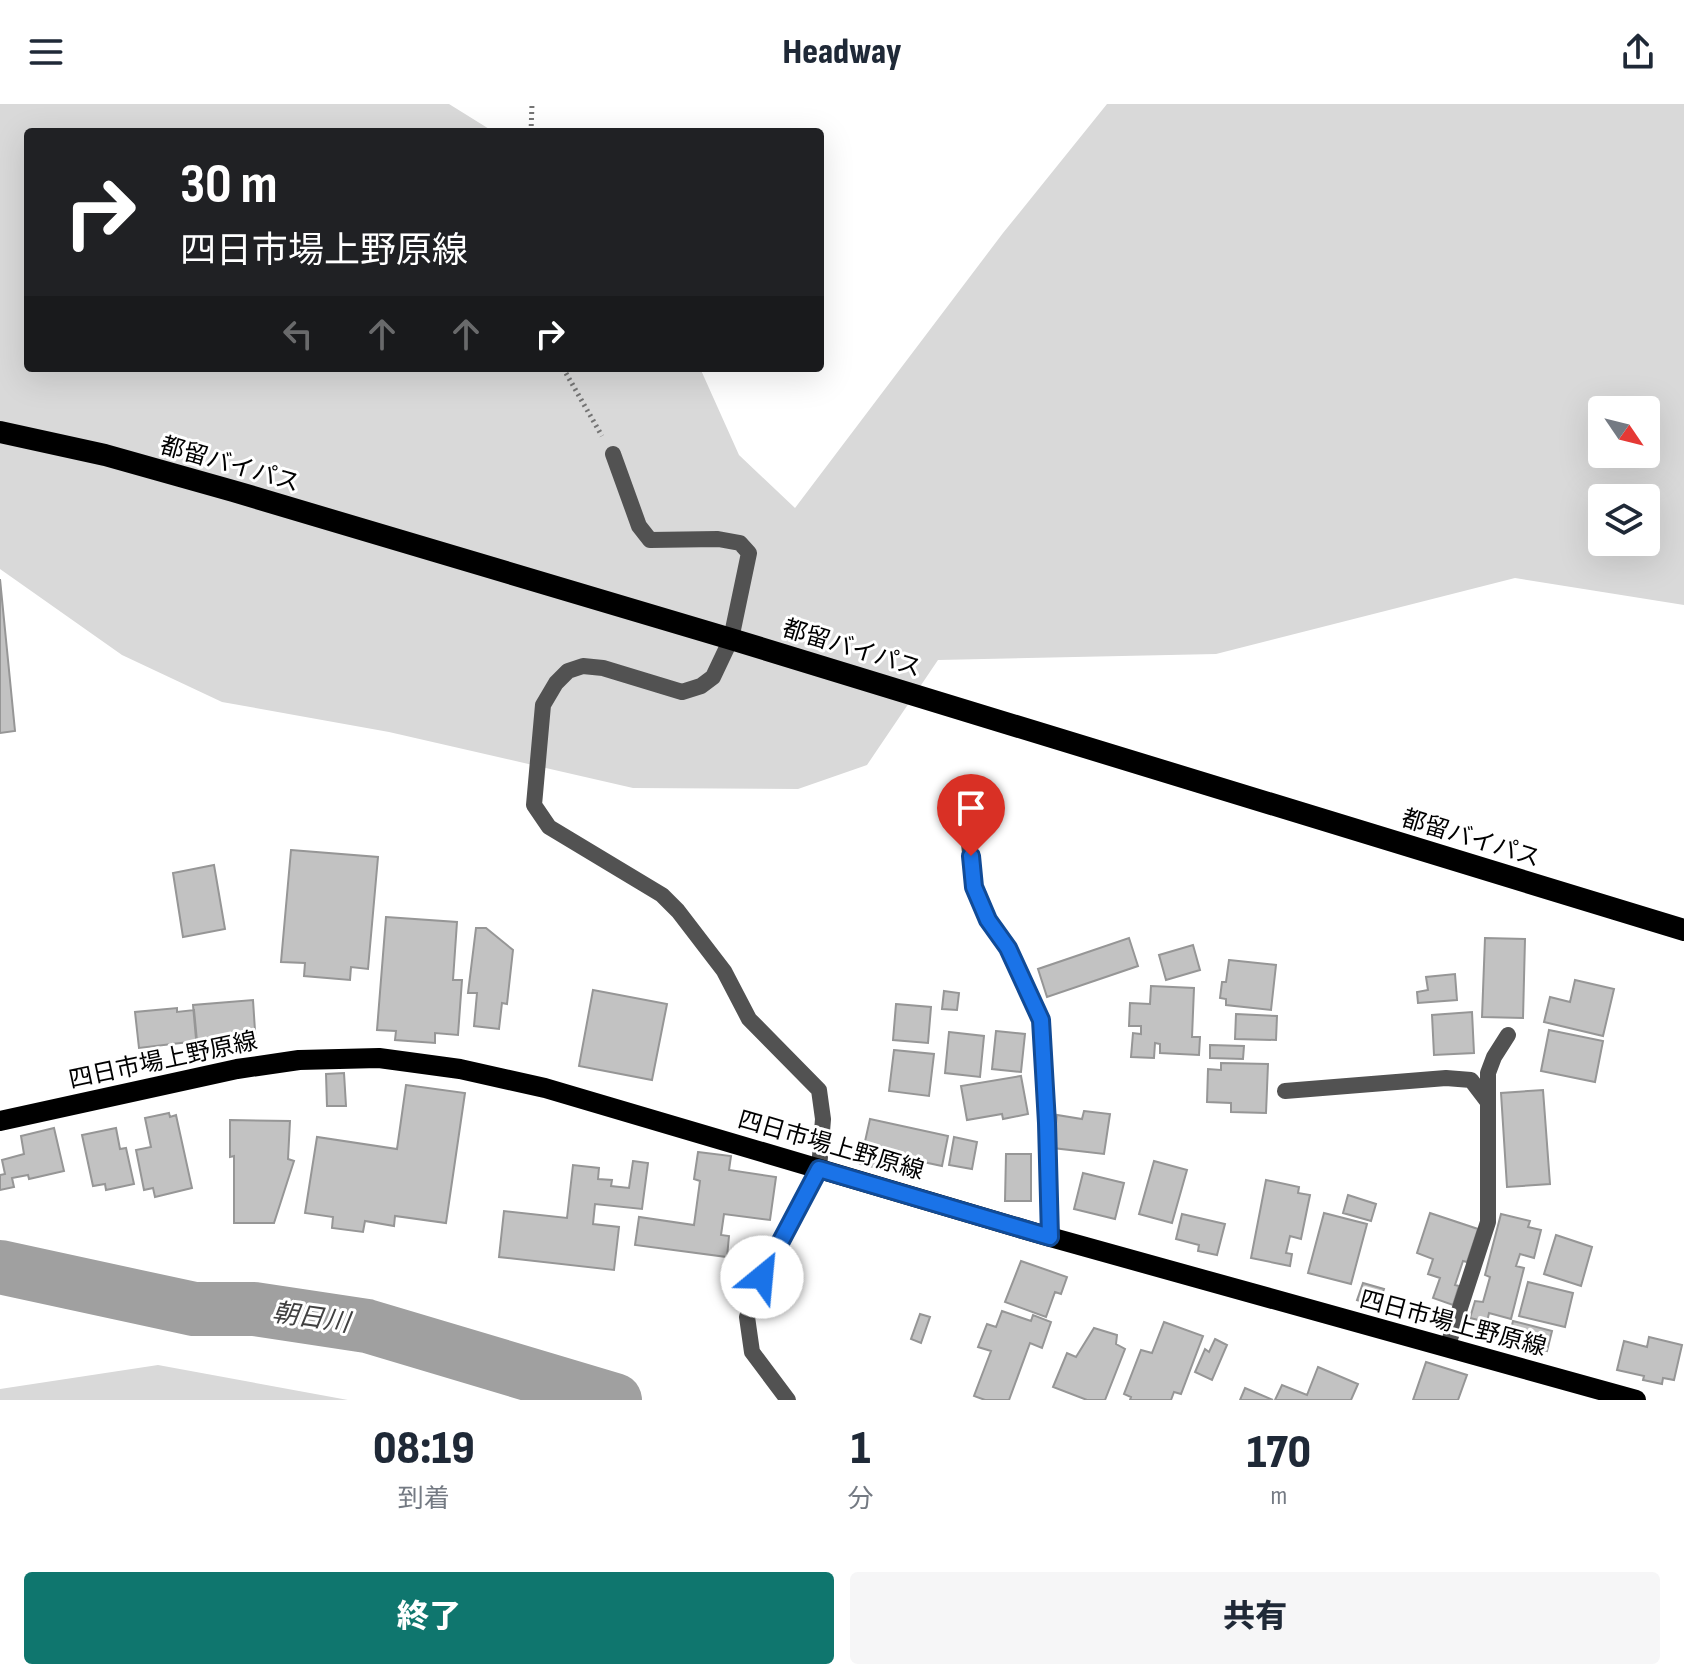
<!DOCTYPE html>
<html lang="ja">
<head>
<meta charset="utf-8">
<style>
	:root { --surface:#fff; --page:#f6f6f7; --text:#1f2937; --muted:#747a83; --accent:#0f766e }
	body { margin:0; font-family:"Sofia Sans Condensed","Noto Sans JP",sans-serif; background:var(--page); color:var(--text); height:100vh; display:flex; flex-direction:column; font-size:30px; white-space:nowrap }
	* { box-sizing:border-box; margin:0 }
	p { font-size:26px; color:var(--muted) }
	.icon { flex:none; width:44px; height:44px; fill:none; stroke:currentColor; stroke-width:2; stroke-linecap:round; stroke-linejoin:round }
	.map { position:relative; height:1296px; overflow:hidden }
	.sheet { display:flex; flex-direction:column; background:var(--surface); flex:1 }
	.sheet>* { flex:none }
	.guide { position:absolute; left:24px; top:24px; width:800px; height:244px; border-radius:8px; box-shadow:0 8px 32px #0002; background:#202124; color:#fff; overflow:hidden }
	.needle { width:52px; rotate:125deg }
	.fabs { position:absolute; left:1588px; top:292px; display:grid; gap:16px }
	.fabs a { display:grid; place-items:center; width:72px; height:72px; border-radius:8px; background:var(--surface); box-shadow:0 8px 32px #0002; font-size:40px }
	.pin { position:absolute; display:grid; place-items:center; width:68px; height:68px; color:#fff; margin:-82px -34px; border-radius:50% 50% 50% 0; rotate:-45deg; box-shadow:0 0 8px #0007 }
	.pin .icon { rotate:45deg }
	.me { position:absolute; width:88px; margin:-44px; rotate:28deg; stroke-linejoin:round; filter:drop-shadow(0 0 6px #0008) }
	.turn { display:flex; align-items:center; gap:28px; height:168px; padding:0 24px; font-size:36px }
	.turn .icon { width:104px; height:104px; stroke-width:2.5 }
	.turn b { display:block; font-size:56px; line-height:68px }
	.lanes { display:flex; align-items:center; height:76px; padding:0 24px; background:#0003; justify-content:center; gap:40px; direction:ltr }
	.lanes .off { opacity:.35 }
	.eta { display:flex; justify-content:space-evenly; align-items:center; height:136px; text-align:center }
	.eta b { font-size:48px; font-weight:800; line-height:56px }
	.primary-button { display:flex; gap:16px; margin-top:auto; padding:16px 24px }
	.primary-button a { flex:1; height:92px; border-radius:8px; background:var(--accent); color:#fff; font-size:32px; font-weight:800; line-height:92px; text-align:center }
	.primary-button a+a { background:var(--page); color:var(--text) }
	header { display:flex; justify-content:space-between; align-items:center; height:104px; padding:0 24px; background:var(--surface); font-size:36px; font-weight:800 }
	.map>svg:first-child { display:block }
	.green { fill:#d9d9d9; fill-rule:evenodd }
	.lines { fill:none; stroke-linecap:round; stroke-linejoin:round }
	.river { stroke:#a0a0a0; stroke-width:54 }
	.building { fill:#c2c2c2; stroke:#969696; stroke-width:2 }
	.path { stroke:#747474; stroke-width:5; stroke-dasharray:2 4; stroke-linecap:butt }
	.minor { stroke:#525252; stroke-width:16 }
	.primary { stroke:#000; stroke-width:20 }
	.trunk { stroke:#000; stroke-width:22 }
	.route-casing { stroke:#114b97; stroke-width:20 }
	.route { stroke:#1a73e8; stroke-width:14 }
	.labels { text-anchor:middle; stroke-width:6; stroke-linejoin:round; paint-order:stroke }
	.street-label { font-size:24px; fill:#000; stroke:#fff }
	.water-label { font-size:26px; font-style:italic; fill:#414141; stroke:#fff }
</style>
</head>
<body>
<header><svg class="icon" aria-label="menu" viewBox="0 0 24 24"><path d="M4 6h16M4 12h16M4 18h16"/></svg>Headway<svg class="icon" aria-label="share" viewBox="0 0 24 24"><path d="M12 15V3M7 8l5-5 5 5M5 13v7h14v-7"/></svg></header>
<div class="map">
<svg width="1684" height="1296" viewBox="0 0 1684 1296">
	<rect width="100%" height="100%" fill="#fff"/>
	<path class="green" d="M0,0H449L494,28H28V264H700L739,351L795,404L1003,129L1107,0H1684V501L1515,474L1216,550L938,556L867,661L798,685L633,684L389,628L222,598L122,551L0,465ZM1602,306H1646V350H1602ZM1602,394H1646V438H1602Z
		M158,1261L348,1296H0V1285Z"/>
	<g class="lines">
		<path class="river" d="M0,1163L194,1205H254L367,1222L615,1296"/>
	</g>
	<path class="building" d="M0,475L15,627L0,629Z
		M291,746L378,753L368,865L351,863L350,876L304,872L305,859L281,858Z
		M214,761L225,825L183,833L173,769Z
		M386,813L457,818L453,876H462L458,931L435,929V939L395,936L396,927L377,926Z
		M476,824H486L513,846L507,900L502,899L499,925L474,922L477,889H468Z
		M1129,834L1138,862L1047,893L1038,865Z
		M1485,834L1525,835L1523,914L1482,913Z
		M1193,841L1200,866L1166,876L1159,851Z
		M1229,856L1276,861L1271,906L1226,901V895L1220,894L1222,878H1226Z
		M1455,870L1457,896L1418,899L1417,888L1428,886L1426,873Z
		M1575,876L1614,885L1603,932L1544,918L1550,893L1570,898Z
		M1151,882L1194,884L1192,933H1200L1199,951L1160,949V940L1155,939L1154,954L1131,953L1133,929L1141,930V922H1129L1130,899L1150,900Z
		M593,886L667,900L652,976L579,962Z
		M944,887L959,889L957,906L942,905Z
		M253,896L256,942L197,946L193,901Z
		M896,900L931,903L928,939L893,936Z
		M177,904V908L194,906L197,937L139,944L135,908Z
		M1472,908L1474,949L1434,951L1432,911Z
		M1236,910L1277,912L1276,936L1235,935Z
		M1549,926L1603,937L1595,978L1541,967Z
		M996,927L1025,930L1021,968L992,965Z
		M949,928L984,932L980,973L945,969Z
		M1210,941L1244,942L1243,955L1210,954Z
		M894,946L934,950L929,992L889,987Z
		M1221,959L1268,960L1266,1009L1231,1008V999L1207,998L1208,965L1221,966Z
		M344,969L346,1002H327L326,970Z
		M1021,972L1028,1010L1003,1015L1002,1010L967,1016L961,982Z
		M406,981L465,989L446,1119L395,1112L394,1122L365,1117L363,1128L332,1124L333,1113L305,1109L317,1033L397,1045Z
		M1543,986L1550,1080L1507,1083L1501,989Z
		M1084,1007L1110,1010L1104,1050L1053,1044L1057,1011L1082,1015Z
		M169,1009L170,1013L176,1011L192,1084L155,1093L153,1084L144,1086L136,1046L151,1043L145,1014Z
		M870,1015L948,1032L942,1062L895,1052L892,1067L860,1060Z
		M230,1016L290,1017L288,1055L294,1057L274,1119H234V1052L230,1053Z
		M54,1024L64,1067L29,1075L28,1071L12,1074L14,1083L0,1086V1071L5,1070L2,1056L24,1050L21,1032Z
		M116,1024L120,1045L126,1044L134,1080L106,1086L105,1080L93,1082L82,1031Z
		M954,1033L977,1038L972,1065L949,1061Z
		M698,1048L731,1052L729,1066L776,1073L770,1116L724,1110L721,1131L729,1132L727,1153L635,1141L639,1113L694,1121L700,1077L694,1075Z
		M1006,1050H1031V1097H1005Z
		M633,1057L648,1059L642,1105L595,1100L593,1120L619,1123L614,1166L499,1153L504,1107L567,1114L573,1061L599,1064L598,1075L612,1076L611,1082L629,1084Z
		M1154,1057L1187,1066L1172,1119L1139,1110Z
		M1083,1069L1124,1079L1115,1115L1074,1105Z
		M1266,1076L1299,1083L1298,1089L1310,1091L1301,1135L1290,1132L1286,1149L1292,1150L1290,1162L1251,1154Z
		M1348,1091L1376,1100L1371,1117L1343,1109Z
		M1324,1109L1367,1120L1351,1180L1308,1169Z
		M1430,1109L1478,1125L1467,1158L1463,1157L1455,1181L1459,1182L1453,1201L1433,1194L1440,1174L1428,1170L1433,1155L1417,1149Z
		M1182,1110L1225,1120L1217,1151L1198,1147L1199,1141L1176,1135Z
		M1501,1110L1530,1117L1528,1123L1541,1126L1534,1154L1520,1150L1516,1162L1524,1164L1511,1215L1489,1209L1487,1218L1470,1214L1475,1197L1483,1198L1490,1173L1485,1171Z
		M1556,1131L1592,1143L1581,1182L1544,1170Z
		M1021,1157L1067,1173L1061,1190L1055,1188L1046,1213L1005,1198Z
		M1528,1178L1573,1189L1565,1223L1519,1212Z
		M1363,1179L1384,1185L1378,1203L1357,1196Z
		M1002,1207L1031,1217L1033,1211L1051,1218L1042,1244L1030,1239L1009,1296H985L974,1292L991,1247L978,1243L987,1220L996,1223Z
		M920,1210L930,1213L921,1239L911,1235Z
		M1513,1217L1552,1227L1547,1247L1508,1237Z
		M1164,1218L1203,1232L1181,1290L1174,1288L1171,1296H1130L1131,1293L1124,1290L1141,1246L1152,1249Z
		M1094,1224L1117,1231L1116,1240L1125,1245L1105,1296H1087L1053,1283L1067,1249L1076,1253Z
		M1649,1233L1682,1241L1674,1276L1663,1274L1662,1280L1643,1276L1644,1272L1617,1266L1624,1237L1647,1243Z
		M1215,1235L1227,1241L1212,1276L1195,1268L1205,1245L1209,1248Z
		M1426,1258L1467,1271L1458,1296H1413Z
		M1318,1263L1358,1280L1351,1296H1275L1282,1281L1307,1291Z
		M1245,1284L1273,1296H1240Z"/>
	<g class="lines">
		<path class="path" d="M531,28L532,0
			M563,264L602,332"/>
		<path class="minor" d="M613,350L639,422L650,436L718,435L740,439L749,449L731,535L713,573L701,582L682,588L603,564L583,562L568,567L556,579L543,601L534,701L549,723L662,791L678,807L724,867L749,915L819,986L823,1015L819,1065L762,1173L747,1213L752,1248L788,1296
			M965,705L974,783L988,816L1008,844L1041,916L1047,1019L1050,1133
			M1285,987L1446,974L1471,976L1487,997
			M1447,1244L1488,1118V969L1494,953L1508,931"/>
		<path class="primary" d="M0,1017L237,965L299,956L379,954L460,965L545,984L1050,1133L1636,1296"/>
		<path class="trunk" d="M0,328L105,351L233,387L731,535L1684,826"/>
	</g>
	<g class="lines">
		<defs>
			<path id="route" d="M762,1173L819,1065L1050,1133L1047,1019L1041,916L1008,844L988,816L974,783L971,752"/>
		</defs>
		<use href="#route" class="route-casing"/>
		<use href="#route" class="route"/>
	</g>
	<g class="labels">
		<g class="street-label">
			<text transform="translate(230 360) rotate(16)" y="8">都留バイパス</text>
			<text transform="translate(852 544) rotate(17)" y="8">都留バイパス</text>
			<text transform="translate(1471 734) rotate(17)" y="8">都留バイパス</text>
			<text transform="translate(163 956) rotate(-12)" y="8">四日市場上野原線</text>
			<text transform="translate(831 1041) rotate(16)" y="8">四日市場上野原線</text>
			<text transform="translate(1453 1219) rotate(15)" y="8">四日市場上野原線</text>
		</g>
		<g class="water-label">
			<text transform="translate(311 1213) rotate(8)" y="9">朝日川</text>
		</g>
	</g>
</svg>
<div class="fabs">
<a><svg class="needle" viewBox="-14 -14 28 28"><path d="M0-13l5 13h-10z" fill="#e53935"/><path d="M0 13l5-13h-10z" fill="#747a83"/></svg></a>
<a><svg class="icon" aria-label="layers" viewBox="0 0 24 24"><path d="M12 4l9 5-9 5-9-5zM3 14l9 5 9-5"/></svg></a>
</div>
<div class="pin" style="left:971px;top:752px;background:#d93025"><svg class="icon" aria-label="arrive" viewBox="0 0 24 24"><path d="M6 21V4h12l-3 4 3 4H6"/></svg></div>
<svg class="me" style="left:762px;top:1173px" viewBox="-20 -20 40 40"><circle r="19" fill="#fff"/><path d="M0-13L10 11 0 6-10 11z" fill="#1a73e8"/></svg>
<div class="guide">
<div class="turn"><svg class="icon" aria-label="right" viewBox="0 0 24 24"><path d="M7 20v-9h11M14 6l5 5-5 5"/></svg><div><b>30 m</b>四日市場上野原線</div></div>
<div class="lanes"><svg class="icon off" aria-label="left" viewBox="0 0 24 24"><path d="M17 20v-9H6M10 6l-5 5 5 5"/></svg><svg class="icon off" aria-label="ahead" viewBox="0 0 24 24"><path d="M12 20V5M6 11l6-6 6 6"/></svg><svg class="icon off" aria-label="ahead" viewBox="0 0 24 24"><path d="M12 20V5M6 11l6-6 6 6"/></svg><svg class="icon" aria-label="right" viewBox="0 0 24 24"><path d="M7 20v-9h11M14 6l5 5-5 5"/></svg></div>
</div>
</div>
<section class="sheet">
<div class="eta">
<div><b>08:19</b><p>到着</p></div>
<div><b>1</b><p>分</p></div>
<div><b>170</b><p>m</p></div>
</div>
<div class="primary-button"><a>終了</a><a>共有</a></div>
</section>
</body>
</html>
